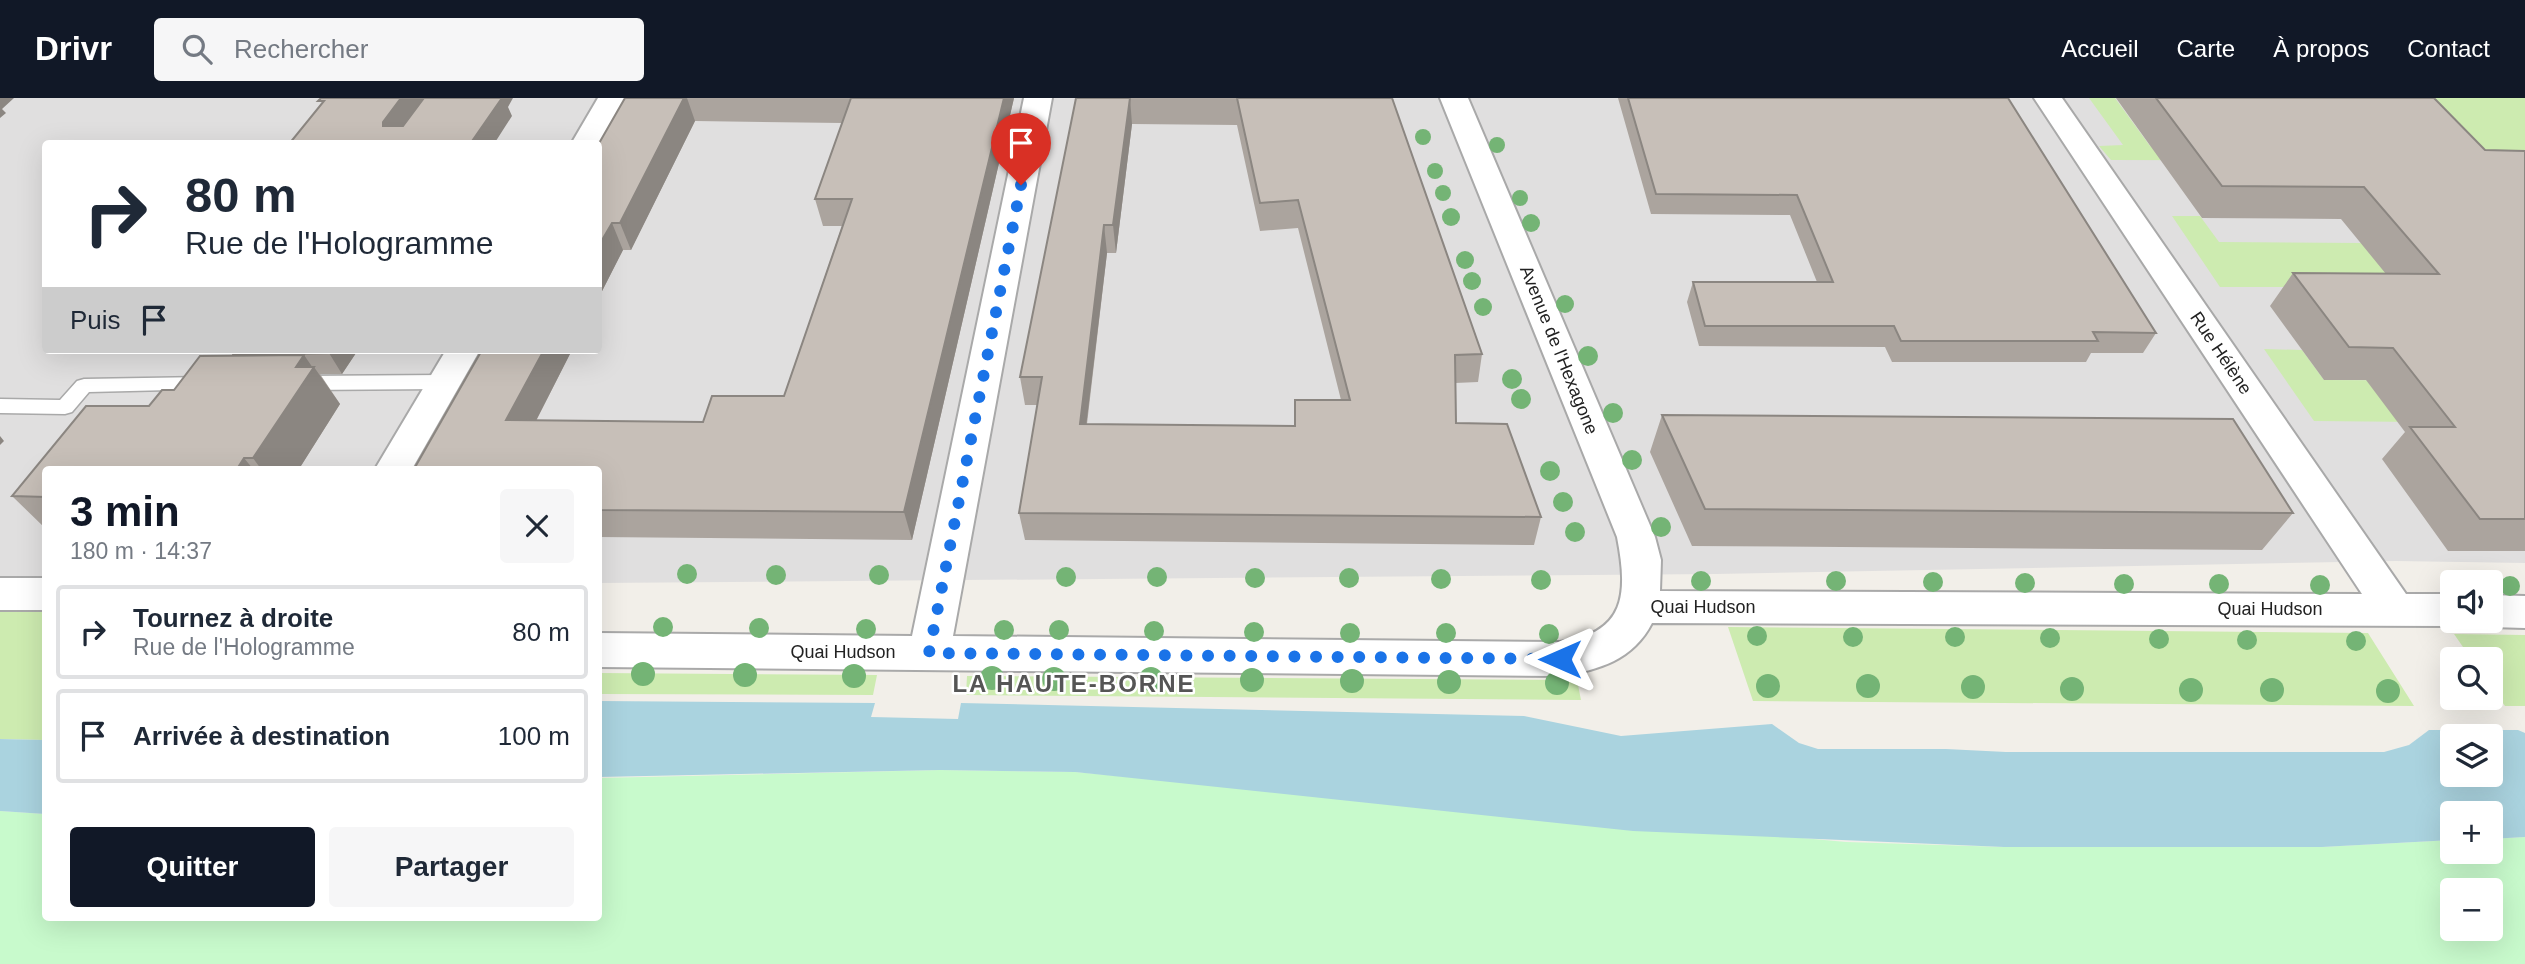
<!DOCTYPE html>
<html lang="fr">
<head>
<meta charset="utf-8">
<style>
	:root { --surface:#fff; --page:#f6f6f7; --text:#1f2937; --muted:#747a83; --line:#e0e1e3; --accent:#111827 }
	body { margin:0; font-family:Arial,sans-serif; background:var(--page); color:var(--text); height:100vh; display:flex; flex-direction:column; font-size:26px; white-space:nowrap }
	* { box-sizing:border-box; margin:0 }
	p { font-size:23px; color:var(--muted) }
	.icon { flex:none; width:38px; height:38px; fill:none; stroke:currentColor; stroke-width:2; stroke-linecap:round; stroke-linejoin:round }
	.map { position:relative; flex:1; overflow:hidden }
	.side { position:absolute; left:42px; top:368px; width:560px; height:455px; display:flex; flex-direction:column; background:var(--surface); border-radius:7px; box-shadow:0 7px 28px #0002 }
	.side>* { flex:none }
	.guide { position:absolute; left:42px; top:42px; width:560px; height:214px; border-radius:7px; box-shadow:0 7px 28px #0002; background:#fff; color:var(--text); overflow:hidden }
	.fabs { position:absolute; left:2440px; top:472px; display:grid; gap:14px }
	.fabs a { display:grid; place-items:center; width:63px; height:63px; border-radius:7px; background:var(--surface); box-shadow:0 7px 28px #0002; font-size:35px }
	.pin { position:absolute; display:grid; place-items:center; width:60px; height:60px; color:#fff; margin:-72px -30px; border-radius:50% 50% 50% 0; rotate:-45deg; box-shadow:0 0 7px #0007 }
	.pin .icon { rotate:45deg }
	.me { position:absolute; width:77px; margin:-38px; rotate:270deg; stroke-linejoin:round; filter:drop-shadow(0 0 5px #0008) }
	.turn { display:flex; align-items:center; gap:24px; height:147px; padding:0 28px; font-size:32px }
	.turn .icon { width:91px; height:91px; stroke-width:2.5 }
	.turn b { display:block; font-size:49px; line-height:60px }
	.then { display:flex; align-items:center; height:66px; padding:0 28px; background:#0003; gap:14px; font-size:26px }
	.round { display:grid; place-items:center; flex:none; width:74px; height:74px; border-radius:7px; background:var(--page) }
	.summary { display:flex; align-items:center; justify-content:space-between; height:119px; padding:0 28px }
	h1 { font-size:42px; font-weight:600; line-height:52px; color:var(--accent) }
	.cta { display:flex; gap:14px; margin-top:auto; padding:14px 28px }
	.cta a { flex:1; height:80px; border-radius:7px; background:var(--accent); color:#fff; font-size:28px; font-weight:600; line-height:80px; text-align:center }
	.cta a+a { background:var(--page); color:var(--text) }
	ul { padding:0; list-style:none }
	li { display:flex; align-items:center; gap:21px; height:94px; margin:0 14px 10px; padding:0 14px; border:4px solid var(--line); border-radius:7px }
	li div { flex:1 }
	li b { display:block; font-size:26px }
	li em { font-style:normal }
	header { display:flex; align-items:center; gap:42px; box-sizing:border-box; height:98px; padding:0 35px; background:var(--accent); color:#fff }
	header strong { font-size:33px }
	nav { display:flex; gap:38px; margin-inline-start:auto; font-size:24px }
	.search { width:490px; height:63px; background:var(--page); display:flex; align-items:center; gap:18px; box-sizing:border-box; padding:0 24px; border-radius:7px; color:var(--muted); font-size:26px }
	.map>svg:first-child { display:block }
	.residential { fill:#e0dfdf; fill-rule:evenodd }
	.grass { fill:#cdebb0 }
	.park { fill:#c8facc; fill-rule:evenodd }
	.water { fill:#aad3df; fill-rule:evenodd }
	.lines { fill:none; stroke-linecap:round; stroke-linejoin:round }
	.service-casing { stroke:#a9a9a9; stroke-width:3 }
	.minor-casing { stroke:#a9a9a9; stroke-width:4 }
	.service { fill:#fff; fill-rule:evenodd }
	.minor { fill:#fff; fill-rule:evenodd }
	.tree { fill:#74b475 }
	.wall { fill:#aba49e; fill-rule:evenodd }
	.shaded-wall { fill:#8b8681 }
	.building { fill:#c7bfb8; stroke:#8b8681; stroke-width:2 }
	.route { stroke:#1a73e8; stroke-width:12; stroke-dasharray:0 21.6 }
	.labels { text-anchor:middle; stroke-width:5; stroke-linejoin:round; paint-order:stroke }
	.street-label { font-size:18px; fill:#222; stroke:#fff }
	.district-label { font-size:24px; font-weight:bold; letter-spacing:2px; fill:#555; stroke:#fff }
</style>
</head>
<body>
<header>
<strong>Drivr</strong>
<div class="search"><svg class="icon" aria-label="search" viewBox="0 0 24 24"><circle cx="10" cy="10" r="6"/><path d="M15 15l6 6"/></svg>Rechercher</div>
<nav><a>Accueil</a><a>Carte</a><a>À propos</a><a>Contact</a></nav>
</header>
<div class="map">
<svg width="2525" height="866" viewBox="0 0 2525 866">
	<rect width="100%" height="100%" fill="#f2efe9"/>
	<path class="residential" d="M0,0H2503L2525,6V465L2396,463L1716,476L599,485L598,371H46L45,489H0ZM46,46H598V252H46Z"/>
	<path class="grass" d="M2089,0H2115L2150,48L2427,50L2381,0H2525V63L2111,62L2099,48L2123,47Z
		M2172,118H2200L2219,144L2361,145L2525,189H2220Z
		M2264,251L2302,252L2324,282L2525,283V325L2314,323Z
		M0,496H45V642L0,641Z
		M1728,529L2368,535L2414,608L1753,603Z
		M2454,536L2525,537V608H2505L2490,587V562H2472Z
		M599,575L877,577L873,597L599,596Z
		M967,578L1577,582L1581,602L966,597Z"/>
	<path class="park" d="M940,672L1075,674L1846,744L2004,749H2322L2452,742V754H2490V741L2525,739V866H0V713L45,716L46,819H598L599,680ZM2452,793H2490V831H2452Z"/>
	<path class="water" d="M598,603L875,605L871,619L958,621L961,605L1524,618L1621,638L1772,626L1799,645L1818,651H1946L2006,654H2384L2409,647L2429,632H2518L2525,635V739L2490,741V716H2452V742L2322,749H2004L1633,733L1075,674L940,672L599,679ZM2452,639H2490V677H2452Z
		M0,641L45,642V716L0,713Z"/>
	<g class="lines">
		<defs>
			<path id="service" d="M444,277L451,279L454,284L451,289L444,291L299,292L292,290L289,285L292,280L299,278Z
				M204,279L211,281L214,286L211,291L89,294L72,314L65,316L0,315V301L60,302L77,283L84,281Z"/>
			<path id="minor" d="M598,0H626L598,48L571,46Z
				M1024,0H1052L953,538L1560,544C1626,535 1628,496 1617,439L1440,0H1468L1655,439L1661,462L1660,493L2362,496L2034,0H2062L2406,496H2452V523H2466L2452,528L1652,525C1633,562 1599,572 1560,578L598,569V535L912,538Z
				M446,252H480L412,371H375Z
				M0,480H46V512H0Z
				M2490,497L2525,498V530L2490,529L2476,524L2490,523Z"/>
		</defs>
		<use href="#service" class="service-casing"/>
		<use href="#minor" class="minor-casing"/>
		<use href="#service" class="service"/>
		<use href="#minor" class="minor"/>
	</g>
	<g class="tree">
		<circle cx="1423" cy="39" r="8"/>
		<circle cx="1497" cy="47" r="8"/>
		<circle cx="1435" cy="73" r="8"/>
		<circle cx="1443" cy="95" r="8"/>
		<circle cx="1520" cy="100" r="8"/>
		<circle cx="1451" cy="119" r="9"/>
		<circle cx="1531" cy="125" r="9"/>
		<circle cx="1465" cy="162" r="9"/>
		<circle cx="1472" cy="183" r="9"/>
		<circle cx="1565" cy="206" r="9"/>
		<circle cx="1483" cy="209" r="9"/>
		<circle cx="1588" cy="258" r="10"/>
		<circle cx="1512" cy="281" r="10"/>
		<circle cx="1521" cy="301" r="10"/>
		<circle cx="1613" cy="315" r="10"/>
		<circle cx="1632" cy="362" r="10"/>
		<circle cx="1550" cy="373" r="10"/>
		<circle cx="1563" cy="404" r="10"/>
		<circle cx="1661" cy="429" r="10"/>
		<circle cx="1575" cy="434" r="10"/>
		<circle cx="687" cy="476" r="10"/>
		<circle cx="776" cy="477" r="10"/>
		<circle cx="879" cy="477" r="10"/>
		<circle cx="1066" cy="479" r="10"/>
		<circle cx="1157" cy="479" r="10"/>
		<circle cx="1255" cy="480" r="10"/>
		<circle cx="1349" cy="480" r="10"/>
		<circle cx="1441" cy="481" r="10"/>
		<circle cx="1541" cy="482" r="10"/>
		<circle cx="1701" cy="483" r="10"/>
		<circle cx="1836" cy="483" r="10"/>
		<circle cx="1933" cy="484" r="10"/>
		<circle cx="2025" cy="485" r="10"/>
		<circle cx="2124" cy="486" r="10"/>
		<circle cx="2219" cy="486" r="10"/>
		<circle cx="2320" cy="487" r="10"/>
		<circle cx="2510" cy="488" r="10"/>
		<circle cx="663" cy="529" r="10"/>
		<circle cx="759" cy="530" r="10"/>
		<circle cx="866" cy="531" r="10"/>
		<circle cx="1004" cy="532" r="10"/>
		<circle cx="1059" cy="532" r="10"/>
		<circle cx="1154" cy="533" r="10"/>
		<circle cx="1254" cy="534" r="10"/>
		<circle cx="1350" cy="535" r="10"/>
		<circle cx="1446" cy="535" r="10"/>
		<circle cx="1549" cy="536" r="10"/>
		<circle cx="1757" cy="538" r="10"/>
		<circle cx="1853" cy="539" r="10"/>
		<circle cx="1955" cy="539" r="10"/>
		<circle cx="2050" cy="540" r="10"/>
		<circle cx="2159" cy="541" r="10"/>
		<circle cx="2247" cy="542" r="10"/>
		<circle cx="2356" cy="543" r="10"/>
		<circle cx="643" cy="576" r="12"/>
		<circle cx="745" cy="577" r="12"/>
		<circle cx="854" cy="578" r="12"/>
		<circle cx="992" cy="580" r="12"/>
		<circle cx="1054" cy="581" r="12"/>
		<circle cx="1151" cy="581" r="12"/>
		<circle cx="1252" cy="582" r="12"/>
		<circle cx="1352" cy="583" r="12"/>
		<circle cx="1449" cy="584" r="12"/>
		<circle cx="1557" cy="585" r="12"/>
		<circle cx="1768" cy="588" r="12"/>
		<circle cx="1868" cy="588" r="12"/>
		<circle cx="1973" cy="589" r="12"/>
		<circle cx="2072" cy="591" r="12"/>
		<circle cx="2191" cy="592" r="12"/>
		<circle cx="2272" cy="592" r="12"/>
		<circle cx="2388" cy="593" r="12"/>
	</g>
	<path class="wall" d="M625,0H1014L912,442L598,439V371H414L572,252L536,323L703,324L784,298L842,128H823L815,101L842,25L695,23L631,152H623L598,201Z
		M1076,0H1392L1482,256L1478,284L1455,285L1456,325L1541,419L1534,447L1025,442L1019,415L1038,307H1025L1020,279ZM1132,26L1237,27L1260,133L1298,130L1341,302H1295L1294,328L1087,326L1107,155H1116Z
		M1618,0H2008L2156,235L2143,255H2091L2086,264H1892L1885,249L1699,248L1687,204L1693,184H1817L1790,117L1651,116Z
		M2116,0H2434L2485,52L2525,53V453H2448L2382,361L2405,334L2366,282H2324L2270,208L2293,175L2386,176L2341,121L2202,120Z
		M236,252H358L342,276H320L340,306L299,371H46V431L12,398L86,308H149L162,292H174L200,258H233Z
		M1662,317L2293,415L2262,452L1692,448L1650,354Z"/>
	<path class="shaded-wall" d="M0,0H14L2,11L6,15L0,20Z
		M401,0H426L394,44L383,28V24Z
		M493,0H513L508,9L512,18L494,46H470Z
		M684,0H687L695,23L631,152L620,125Z
		M1004,0H1014L912,442L904,414Z
		M1130,0L1132,26L1116,155L1113,127Z
		M612,125L623,152L598,201V149Z
		M1104,127L1107,155L1083,354L1080,326Z
		M331,252H358L342,276L329,255Z
		M544,252H572L522,350L506,322Z
		M304,257L313,270L314,269L340,306L299,371H261L253,360L296,269Z
		M0,338L4,343L0,347Z
		M244,360L253,371H237Z"/>
	<path class="building" d="M321,0H401L383,24V28H403L424,0H502L470,46H289L324,3H318Z
		M625,0H684L620,125H612L598,149V47Z
		M851,0H1004L904,414L598,412V371H414L482,252H544L506,322L703,324L712,298H784L852,101H815Z
		M1076,0H1130L1113,127H1104L1080,326L1295,328V302H1350L1298,102L1260,105L1237,0H1392L1482,256L1455,257L1456,325L1507,326L1541,419L1019,415L1042,279H1020Z
		M1628,0H2008L2156,235L2093,234L2098,243H1901L1894,228H1705L1693,184H1833L1797,97L1656,96Z
		M2156,0H2434L2485,52L2525,53V421H2480L2410,329H2455L2393,250L2349,249L2293,175L2439,176L2364,89L2222,88Z
		M236,252H331L329,255L233,257Z
		M304,257L296,269H314L253,360H244L237,371H46V399L12,398L86,308H149L162,292H174L200,258Z
		M1662,317L2233,321L2293,415L1705,411Z"/>
	<g class="lines">
		<path class="route" d="M1021,87L929,555L1560,561"/>
	</g>
	<g class="labels">
		<g class="street-label">
			<text transform="translate(1559 252) rotate(68)" y="6">Avenue de l'Hexagone</text>
			<text transform="translate(2221 255) rotate(56)" y="6">Rue Hélène</text>
			<text x="1703" y="515">Quai Hudson</text>
			<text x="2270" y="517">Quai Hudson</text>
			<text x="843" y="560">Quai Hudson</text>
		</g>
		<g class="district-label">
			<text x="1074" y="594">LA HAUTE-BORNE</text>
		</g>
	</g>
</svg>
<div class="fabs">
<a><svg class="icon" aria-label="sound" viewBox="0 0 24 24"><path d="M4 9h4l5-4v14l-5-4H4zM17 9q2 3 0 6"/></svg></a>
<a><svg class="icon" aria-label="search" viewBox="0 0 24 24"><circle cx="10" cy="10" r="6"/><path d="M15 15l6 6"/></svg></a>
<a><svg class="icon" aria-label="layers" viewBox="0 0 24 24"><path d="M12 4l9 5-9 5-9-5zM3 14l9 5 9-5"/></svg></a>
<a>+</a>
<a>−</a>
</div>
<div class="pin" style="left:1021px;top:87px;background:#d93025"><svg class="icon" aria-label="arrive" viewBox="0 0 24 24"><path d="M6 21V4h12l-3 4 3 4H6"/></svg></div>
<svg class="me" style="left:1560px;top:561px" viewBox="-20 -20 40 40"><path d="M0-17L14 15 0 8-14 15z" fill="#1a73e8" stroke="#fff" stroke-width="4"/></svg>
<div class="guide">
<div class="turn"><svg class="icon" aria-label="right" viewBox="0 0 24 24"><path d="M7 20v-9h11M14 6l5 5-5 5"/></svg><div><b>80 m</b>Rue de l'Hologramme</div></div>
<div class="then">Puis<svg class="icon" aria-label="arrive" viewBox="0 0 24 24"><path d="M6 21V4h12l-3 4 3 4H6"/></svg></div>
</div>
<section class="side">
<div class="summary"><div><h1>3 min</h1><p>180 m · 14:37</p></div><a class="round"><svg class="icon" aria-label="close" viewBox="0 0 24 24"><path d="M6 6l12 12M18 6L6 18"/></svg></a></div>
<ul>
<li><svg class="icon" aria-label="right" viewBox="0 0 24 24"><path d="M7 20v-9h11M14 6l5 5-5 5"/></svg><div><b>Tournez à droite</b><p>Rue de l'Hologramme</p></div><em>80 m</em></li>
<li><svg class="icon" aria-label="arrive" viewBox="0 0 24 24"><path d="M6 21V4h12l-3 4 3 4H6"/></svg><div><b>Arrivée à destination</b></div><em>100 m</em></li>
</ul>
<div class="cta"><a>Quitter</a><a>Partager</a></div>
</section>
</div>
</body>
</html>
